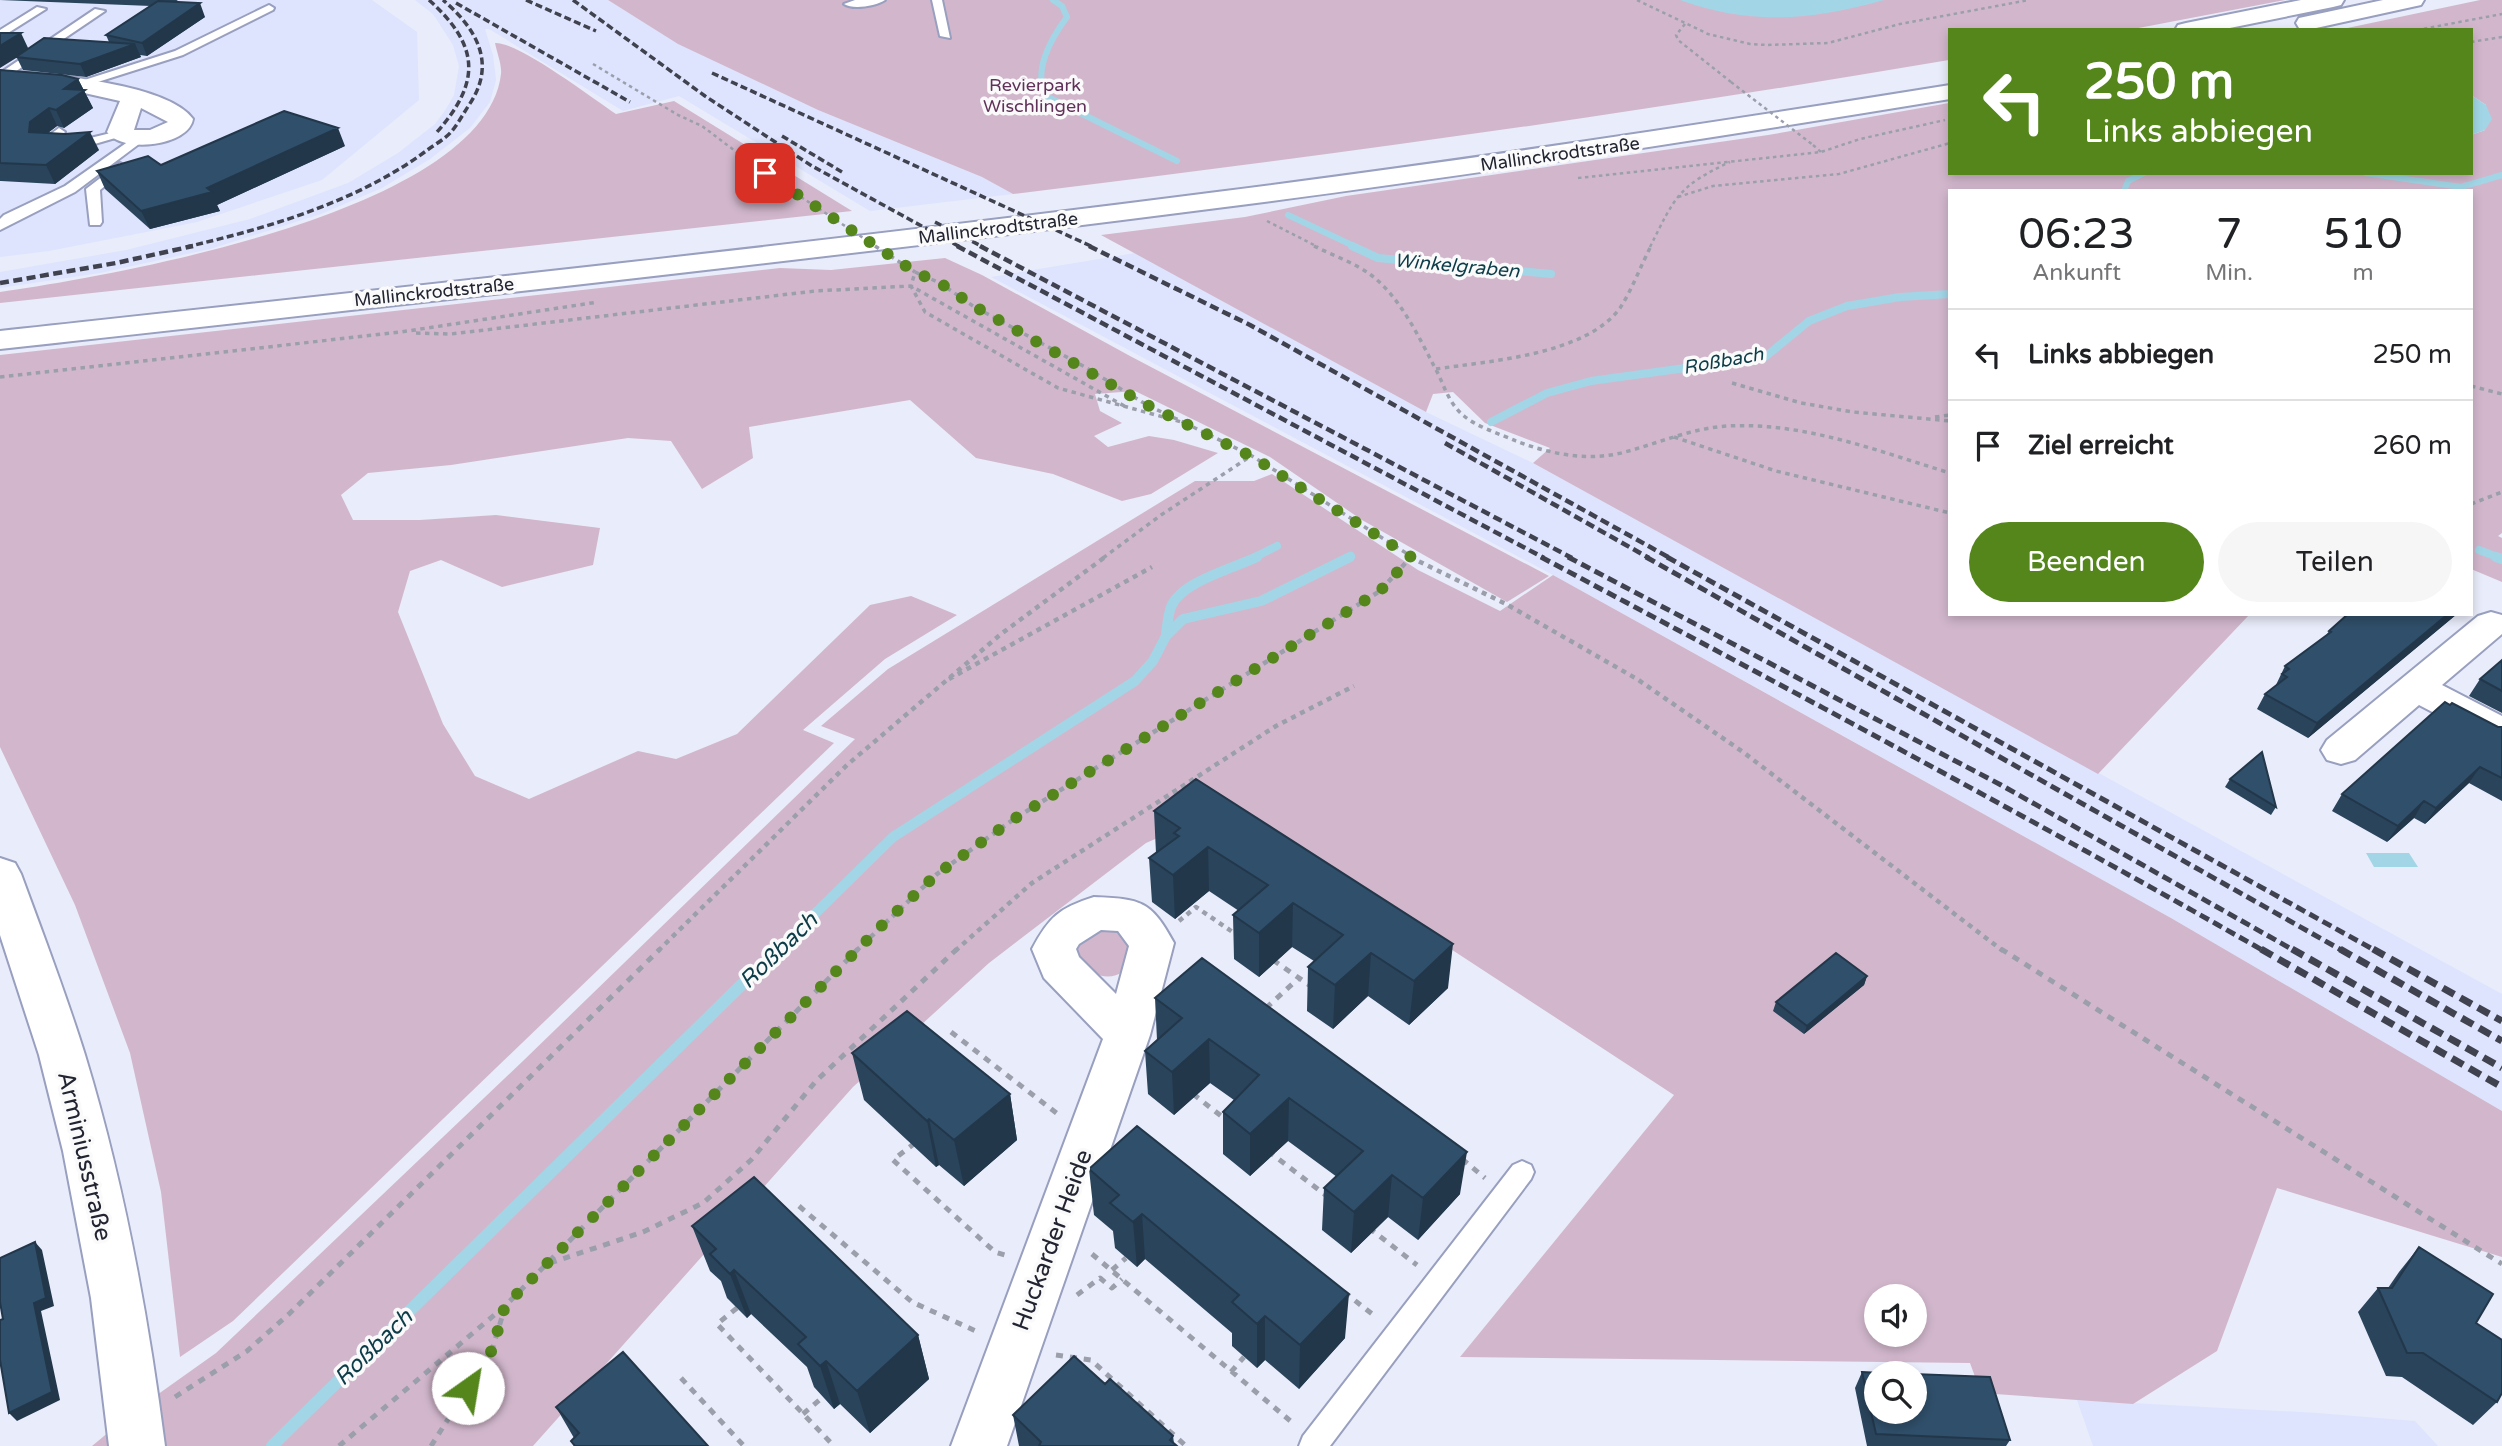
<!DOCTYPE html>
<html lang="de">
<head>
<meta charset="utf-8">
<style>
	:root { --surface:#fff; --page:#f6f6f6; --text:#202124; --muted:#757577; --line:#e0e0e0; --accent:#54861c }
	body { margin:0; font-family:"Varela Round",sans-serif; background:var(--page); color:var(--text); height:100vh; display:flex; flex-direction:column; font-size:26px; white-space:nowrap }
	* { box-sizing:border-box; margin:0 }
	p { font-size:23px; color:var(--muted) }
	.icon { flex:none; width:38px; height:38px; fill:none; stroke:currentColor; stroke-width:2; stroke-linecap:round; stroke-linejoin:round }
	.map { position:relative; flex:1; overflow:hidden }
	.sheet { position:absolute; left:1948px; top:189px; width:525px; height:427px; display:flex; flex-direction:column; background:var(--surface); border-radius:0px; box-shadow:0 4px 10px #0003 }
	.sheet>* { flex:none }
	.hud { position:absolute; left:1948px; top:28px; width:525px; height:147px; border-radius:0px; box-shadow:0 4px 10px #0003; background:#54861c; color:#fff; overflow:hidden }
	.tools { position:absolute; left:1864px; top:1284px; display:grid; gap:14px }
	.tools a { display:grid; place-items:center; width:63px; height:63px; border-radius:50%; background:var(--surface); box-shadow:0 4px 10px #0003; font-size:35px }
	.pin { position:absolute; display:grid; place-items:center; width:60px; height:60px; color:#fff; margin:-30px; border-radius:14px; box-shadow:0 4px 10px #0006 }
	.me { position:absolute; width:77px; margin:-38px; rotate:32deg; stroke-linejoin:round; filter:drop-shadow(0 0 5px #0008) }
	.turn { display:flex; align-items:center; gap:24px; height:147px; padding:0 21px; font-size:32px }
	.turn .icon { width:91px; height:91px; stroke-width:2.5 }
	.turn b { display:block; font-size:49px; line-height:60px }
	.eta { display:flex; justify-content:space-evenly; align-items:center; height:119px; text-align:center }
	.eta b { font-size:42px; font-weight:600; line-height:49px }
	.button { display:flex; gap:14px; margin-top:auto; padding:14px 21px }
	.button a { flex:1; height:80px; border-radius:42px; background:var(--accent); color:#fff; font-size:28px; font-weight:600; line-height:80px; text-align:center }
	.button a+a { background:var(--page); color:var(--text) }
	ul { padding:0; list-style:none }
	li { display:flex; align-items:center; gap:21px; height:91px; padding:0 21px; border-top:2px solid var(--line) }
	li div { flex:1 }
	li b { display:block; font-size:26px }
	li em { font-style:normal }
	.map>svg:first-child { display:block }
	.built { fill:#dee4fd }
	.green { fill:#d2b7cc; fill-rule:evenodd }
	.water { fill:#a2d6e6 }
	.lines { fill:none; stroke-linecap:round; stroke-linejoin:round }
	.stream-far3 { stroke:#a2d6e6; stroke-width:6 }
	.stream-far2 { stroke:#a2d6e6; stroke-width:8 }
	.stream-far1 { stroke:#a2d6e6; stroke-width:10 }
	.stream { stroke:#a2d6e6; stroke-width:12 }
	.lane-casing { stroke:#989fbf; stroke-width:4 }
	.street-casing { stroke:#989fbf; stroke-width:4 }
	.secondary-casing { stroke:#989fbf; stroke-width:4 }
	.highway-casing { stroke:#989fbf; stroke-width:4 }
	.path-far3 { stroke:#9b9eab; stroke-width:2.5; stroke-dasharray:3.5 3.5; stroke-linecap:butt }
	.path-far2 { stroke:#9b9eab; stroke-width:3.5; stroke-dasharray:4.5 4.5; stroke-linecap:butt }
	.path-far1 { stroke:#9b9eab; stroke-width:4.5; stroke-dasharray:5 5; stroke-linecap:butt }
	.path { stroke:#9b9eab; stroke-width:5; stroke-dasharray:7 7; stroke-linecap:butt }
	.lane { fill:#fff; fill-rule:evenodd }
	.street { fill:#fff; fill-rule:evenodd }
	.secondary { fill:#fff; fill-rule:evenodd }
	.highway { fill:#fff; fill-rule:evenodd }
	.rail-far3 { stroke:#40434f; stroke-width:3.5; stroke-dasharray:7 3.5; stroke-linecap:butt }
	.rail-far2 { stroke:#40434f; stroke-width:4.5; stroke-dasharray:9 4.5; stroke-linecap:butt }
	.rail-far1 { stroke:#40434f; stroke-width:5; stroke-dasharray:10 5; stroke-linecap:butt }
	.rail { stroke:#40434f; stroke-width:7; stroke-dasharray:13 7; stroke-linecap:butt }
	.path-bridge-far1 { stroke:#9b9eab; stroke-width:2.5; stroke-dasharray:3.5 3.5; stroke-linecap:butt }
	.path-bridge { stroke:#9b9eab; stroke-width:3.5; stroke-dasharray:4.5 4.5; stroke-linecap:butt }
	.wall { fill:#29445b }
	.shaded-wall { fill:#22374a }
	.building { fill:#304f6a; stroke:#22374a; stroke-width:2 }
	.route { stroke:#54861c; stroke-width:12; stroke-dasharray:0 21.6 }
	.labels { text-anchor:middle; stroke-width:7; stroke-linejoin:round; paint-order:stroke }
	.far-park-label { font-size:18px; fill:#613159; stroke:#fafafa }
	.far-street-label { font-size:18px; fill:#222531; stroke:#fafafa }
	.far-water-label { font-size:19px; font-style:italic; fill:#0c3c48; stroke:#fafafa }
	.water-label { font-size:23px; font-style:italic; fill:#0c3c48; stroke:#fafafa }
	.near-street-label { font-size:24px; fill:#222531; stroke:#fafafa }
</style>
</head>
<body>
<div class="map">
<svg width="2502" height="1446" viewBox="0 0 2502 1446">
	<rect width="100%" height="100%" fill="#e9ecfa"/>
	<path class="built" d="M0,0H372L417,32L419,100L322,180L197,222L49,251L0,257Z
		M415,0H608L679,44L818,110L982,177L1013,194L870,211L679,96L623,111L489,29H485L493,55L496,80L490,102L470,128L430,159L382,188L321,214L210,249L100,273L0,288V272L126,250L250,219L348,183L398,153L435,124L446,109L454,95L459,66L453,45L433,14Z
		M1135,253L1426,412L1533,463L2502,994V1111L2171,918L1847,738L1553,575L991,277Z
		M2077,1400L2318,1413L2415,1421L2438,1446H2093Z"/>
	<path class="green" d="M608,0H2285L2128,30H1950L1949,60C1638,113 1327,156 1013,194L982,177L818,110L678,44Z
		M2480,0H2502V533L2498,536L2502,538V582L2471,569V191H1950V614H2250L2098,774L1533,463L1550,448L1485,423L1453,392L1433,394L1426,412L1101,235L1245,217L1346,196L1768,135L1949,103L1950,173H2471V135L2485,130L2486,105L2471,95V30H2338Z
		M495,43C519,42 593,99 616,114L674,101L852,211L0,303V292C111,276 485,212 501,74C502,65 497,53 495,43Z
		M945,258L982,275L1130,356L1549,576L1507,602L1362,520L1270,457L1135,391L1095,394L1100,411L1122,423L1094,436L1108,447L1149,436L1174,440L1218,453L1151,494L1122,501L1053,474L976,458L910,400L749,427L753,458L702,489L671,441L628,438L451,465L368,473L341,495L353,520H420L496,515L600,528L593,565L502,587L441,560L410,571L398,612L443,724L475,776L529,799L638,751L676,759L737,734L870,605L911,596L957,615L885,659L803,730L834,743L233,1321L180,1357L161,1192L130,1053L75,905L0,747V355L780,268L831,270Z
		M1272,474L1418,570L1500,611L1553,575L2171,918L2502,1111V1257L2277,1188L2217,1351L2133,1404L1981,1393L1970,1363L1460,1357L1674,1095L1232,806L1146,843L989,963L853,1087L533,1446H92L133,1412L216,1353L524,1060L855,739L821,726L888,669L1195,481H1254ZM1876,1297H1914V1335H1876Z
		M1099,928C1134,930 1131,943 1124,971C1102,987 1075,966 1076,941Z"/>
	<path class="water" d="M1680,0H1884C1812,20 1751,26 1680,0Z
		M2471,95L2486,105L2492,119L2485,130L2471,135Z
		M2366,853H2409L2418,867H2374Z"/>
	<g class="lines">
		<path class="stream-far3" d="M1053,0L1062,6L1067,17C1052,37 1032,71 1046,96L1177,161
			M2365,173L2461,187L2502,175
			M2124,191L2128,181L2144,173
			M1288,215L1356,247"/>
		<path class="stream-far2" d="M1352,246L1378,258L1551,274
			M1491,422L1547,393L1591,381L1765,357L1809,321L1847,306L1900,297L1950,294
			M2479,550L2500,558
			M1253,558L1277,546
			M1346,558L1351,556"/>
		<path class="stream-far1" d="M2496,557L2502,559
			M1166,635C1167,626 1168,615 1171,607C1180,582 1234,568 1257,557
			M777,951L893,837L1135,681L1153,661L1166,636L1183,619L1261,601L1350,557"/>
		<path class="stream" d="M272,1446L778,949"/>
		<defs>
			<path id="lane" d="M885,0C876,6 853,10 844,4L855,0Z
				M932,0H942L950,38L940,36Z
				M269,5L274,8L273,10L183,55L82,87L72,84L175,51Z
				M37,7L46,9L0,38V30Z
				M95,9L105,11L0,82V73Z
				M59,128L65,132L55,142H74L123,130L129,134L74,150L40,148V142Z
				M139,134L145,138L143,141L75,192L0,230V219L4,215L65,186Z
				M120,163L126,167L125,170L100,190L102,222L100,225H90L86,189Z
				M1522,1161L1531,1165L1534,1172L1531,1179L1330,1446H1299L1303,1436L1513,1165Z"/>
			<path id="street" d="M0,71C43,73 168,83 193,119C189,146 122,154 107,132L120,101L71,90L0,85ZM141,108L168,122L150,130H134Z
				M2491,612L2502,615V634L2442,685L2502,716V745L2488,741L2419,705L2355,760L2341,764L2327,760L2321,750L2327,740L2478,616Z
				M1094,897C1140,899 1151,900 1174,943L1150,1035L1007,1446H951L1103,1039L1044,978L1032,949C1049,917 1059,908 1094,897ZM1101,930L1118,931L1129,946L1116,994L1079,957L1076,949L1079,944Z"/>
			<path id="secondary" d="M0,858L15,863L21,874C43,934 66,994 85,1055C124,1183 148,1314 165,1446H109L91,1298L63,1151L39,1055L0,935Z"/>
			<path id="highway" d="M2301,0H2344L2341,5L2333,7L2220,30H2175L2178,25L2186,23Z
				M2383,0H2424L2421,5L2307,30L2299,28L2296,23L2299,18Z
				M1950,85V99C1706,139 1462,177 1217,208C812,260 406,304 0,349V331C406,287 812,244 1217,192C1462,161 1706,124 1950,85Z"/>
		</defs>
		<use href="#lane" class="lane-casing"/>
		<use href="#street" class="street-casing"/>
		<use href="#secondary" class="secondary-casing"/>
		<use href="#highway" class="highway-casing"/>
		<path class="path-far3" d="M1637,0L1708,34L1750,44L1767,45L1828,43L1900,24L2029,0
			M1685,24L1676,35L1678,40L1731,82
			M2417,30L2502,14
			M2471,42L2502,37
			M593,64L678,115L702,126L779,184L801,197
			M1813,145L1821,152
			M1578,178L1821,152L1860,139L1945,120
			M1678,197L1713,186L1839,174L1950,143
			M1267,221L1318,247
			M1650,247C1675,197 1678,186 1730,162"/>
		<path class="path-far2" d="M1314,246C1332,255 1355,263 1371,275C1399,296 1418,335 1434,366C1444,383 1447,402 1464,416C1477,427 1500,434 1516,441C1550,454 1589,462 1625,452C1659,443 1692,428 1728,426C1804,422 1878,451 1950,473
			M915,272L940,283L973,306L1085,367L1147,405L1185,423L1058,388L925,312L911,286Z
			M416,333L451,334L815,291L911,286L1126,407
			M1436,369C1489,361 1586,355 1620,308C1632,290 1641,265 1651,246
			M0,377L401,332L598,302
			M1732,383L1801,403L1853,412L1950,421
			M2471,386L2502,394
			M1935,417L1950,415
			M1185,423L1252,456L1414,558
			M1674,437L1776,471L1950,513
			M2471,504L2502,492
			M1103,558L1161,515L1251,456"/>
		<path class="path-far1" d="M1410,557L1506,604L1637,679L1743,752L2003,951
			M949,679L1152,567
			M1179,921L1196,907L1237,935
			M658,951L847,765L1001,634L1105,557
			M856,951L937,874L1014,819L1380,591L1411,557
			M955,951L1032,883L1276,726L1354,686"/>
		<path class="path" d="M2001,949L2502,1264
			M1273,960L1312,987
			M1266,1008L1299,978
			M951,1032L1059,1115
			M1193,1094L1225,1119
			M915,1143L893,1160L995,1252L1005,1255
			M1268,1151L1328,1197
			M1462,1159L1485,1178
			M799,1206L912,1302L978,1332
			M1369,1228L1417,1265
			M1092,1254L1294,1424
			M550,1263L643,1232L703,1203L751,1160L816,1081L957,949
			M1112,1270L1126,1258
			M1344,1292L1376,1317
			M1077,1295L1100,1278L1112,1288L1122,1279
			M737,1308L717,1324L834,1446
			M1056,1355L1091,1360L1186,1446
			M1231,1372L1244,1357
			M681,1378L744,1446
			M175,1397L247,1351L289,1314L660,949
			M803,1414L823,1397
			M339,1446L505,1306L858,949
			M431,1446L492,1350L505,1307"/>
		<use href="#lane" class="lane"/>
		<use href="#street" class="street"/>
		<use href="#secondary" class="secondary"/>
		<use href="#highway" class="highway"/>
		<path class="rail-far3" d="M429,0C479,45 482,81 437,132
			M526,0L596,31
			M573,0L705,96L812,166L960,247
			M456,3L630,102
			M712,73L1093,247
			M782,136L842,172
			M935,222L983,247
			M186,247C268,228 357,202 426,151C434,145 445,139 451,132C458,124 463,114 469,105C497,64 477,29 443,0"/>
		<path class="rail-far2" d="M957,246L1544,558
			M980,246L1572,558
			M1089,246L1250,325L1670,558
			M0,283L116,263L193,246
			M1445,443L1649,558"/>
		<path class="rail-far1" d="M1541,557C1783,686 2025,815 2264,951
			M1568,557L2001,785L2295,951
			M1646,557L2343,951
			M1667,557L2376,951"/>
		<path class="rail" d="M2261,949L2502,1087
			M2292,949L2502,1068
			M2340,949L2502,1041
			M2373,949L2502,1021"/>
		<path class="path-bridge-far1" d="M1731,82L1813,145
			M801,197L877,247"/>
		<path class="path-bridge" d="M875,246L915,272"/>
	</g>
	<path class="wall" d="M0,0H178L175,2L205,17L147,56L140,55L141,57L86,77L23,70L17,58L29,49L109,42L106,35L151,6Z
		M0,70L78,79L93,108L64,128L57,126L48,133L99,150L55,184L1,181H0Z
		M345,146L217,205L220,211L150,229L105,189L97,171Z
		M2457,614L2308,738L2257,709L2265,694L2275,687L2285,666L2326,636L2329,631Z
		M2502,660V713L2469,696L2480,679Z
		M2498,727H2502V801L2469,783L2425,824L2414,818L2387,842L2332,811L2342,794Z
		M2230,779L2276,807L2271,815L2225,787Z
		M1154,811L1448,988L1409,1025L1368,996L1333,1029L1307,1011L1308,967L1314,961L1292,947L1259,977L1234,959L1233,915L1239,911L1209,891L1175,919L1152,902L1149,858L1156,853Z
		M1867,976L1864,985L1804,1034L1773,1011L1776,1002Z
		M1155,998L1460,1194L1418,1240L1388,1217L1351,1253L1322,1230L1324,1188L1337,1177L1288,1141L1250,1176L1223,1154V1112L1234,1100L1210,1083L1174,1115L1148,1094L1145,1051L1157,1040Z
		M852,1053L1010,1094L1017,1140L964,1186L939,1165L936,1167L864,1100Z
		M1089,1169L1345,1338L1299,1389L1265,1360L1257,1368L1232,1346V1333L1145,1259L1137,1267L1115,1248L1113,1231L1094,1215Z
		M692,1226L918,1335L929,1379L870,1433L840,1404L834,1409L814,1387L807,1367L751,1314L747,1318L727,1298L721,1281L710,1271Z
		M2419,1247L2476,1323L2497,1402L2473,1425L2402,1377L2386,1376L2358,1312L2378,1288H2388L2399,1272Z
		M1862,1372L2010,1440L2006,1446H1867L1855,1388Z
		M1105,1384L1173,1436L1174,1443L1177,1446H1019L1013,1415Z
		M556,1407L708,1446H574L571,1441L574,1438Z"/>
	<path class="shaded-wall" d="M200,3L205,17L147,56L142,43Z
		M21,33L29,50L0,68V46Z
		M135,44L141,57L86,77L80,64Z
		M78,79L93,108L64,128L56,110L64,89Z
		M49,108L57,126L38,140L29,132L30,122Z
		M338,128L345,146L217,205L220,211L150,229L141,211L207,188Z
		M90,132L99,150L55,184L46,165Z
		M2448,614H2457L2308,738L2317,723Z
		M2480,767L2469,783L2425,824L2436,808Z
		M2424,801L2414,818L2387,842L2398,826Z
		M1208,847L1209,891L1175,919L1173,875Z
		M1293,903L1292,947L1259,977V933Z
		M1453,944L1448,988L1409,1025L1414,981Z
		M1371,953L1368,996L1333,1029L1335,985Z
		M1867,976L1864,985L1804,1034L1807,1026Z
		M1209,1039L1210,1083L1174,1115L1172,1072Z
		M1010,1094L1017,1140L964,1186L954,1140Z
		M1289,1098L1288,1141L1250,1176V1134Z
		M929,1119L939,1165L936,1167L927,1121Z
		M1467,1152L1460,1194L1418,1240L1423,1198Z
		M1392,1175L1388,1217L1351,1253L1354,1212Z
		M1142,1214L1145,1259L1137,1267L1133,1222Z
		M35,1242L42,1250L54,1306L41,1311L60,1400L17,1421L9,1413L34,1303Z
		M734,1270L751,1314L747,1318L730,1274Z
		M1349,1294L1345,1338L1299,1389L1300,1345Z
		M1265,1316V1360L1257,1368V1324Z
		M918,1335L929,1379L870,1433L857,1391Z
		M826,1361L840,1404L834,1409L820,1366Z"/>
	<path class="building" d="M158,1L200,3L142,43L106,35Z
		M0,33H21L0,46Z
		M44,38L135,44L80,64L16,57Z
		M0,70L62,75L78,79L64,89L85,90L56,110L49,108L30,122L29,132L65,134L90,132L46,165L0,163Z
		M284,111L338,128L207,188L212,192L141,211L97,171L148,156L161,165Z
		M2348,614H2448L2317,723L2265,694L2287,677L2282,674L2289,669L2285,666L2331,632L2329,631Z
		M2502,660V691L2480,679Z
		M2445,702L2450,705L2452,703L2498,727H2502V778L2480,767L2436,808L2424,801L2398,826L2342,794Z
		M2262,752L2276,807L2230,779Z
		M1196,779L1453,944L1414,981L1371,953L1335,985L1308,967L1343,935L1293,903L1259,933L1233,915L1268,885L1208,847L1173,875L1149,858L1179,836L1174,833L1180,828L1154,811Z
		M1836,953L1867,976L1807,1026L1776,1002Z
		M1202,958L1467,1152L1423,1198L1392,1175L1354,1212L1324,1188L1363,1151L1289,1098L1250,1134L1223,1112L1259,1075L1209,1039L1172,1072L1145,1051L1182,1018L1155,998Z
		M907,1011L1010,1094L954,1140L929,1119L927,1121L852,1053Z
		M1137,1126L1349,1294L1300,1345L1265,1316L1257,1324L1232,1302L1239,1295L1142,1214L1133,1222L1110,1203L1119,1195L1089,1169Z
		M754,1177L918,1335L857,1391L826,1361L820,1366L798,1344L806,1337L734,1270L730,1274L710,1254L716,1249L692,1226Z
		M35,1242L46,1298L34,1303L52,1392L9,1413L0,1360V1320L3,1319L0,1302V1258Z
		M2419,1247L2493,1294L2476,1323L2502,1340V1393L2497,1402L2423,1353H2407L2378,1288H2392Z
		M623,1352L708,1446H575L571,1441L579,1433L556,1407Z
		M1074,1356L1105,1384L1110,1379L1173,1436L1170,1440L1177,1446H1039L1041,1442L1013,1415Z
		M1862,1372L1900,1374H1876V1412H1914V1374L1990,1377L2010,1440L1876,1434Z"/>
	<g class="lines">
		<path class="route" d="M468,1388L492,1350L505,1306L879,928L937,874L1014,819L1380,591L1411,557L1251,456L1147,405L974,306L940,283L915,272L765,173"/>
	</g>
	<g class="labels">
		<g class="far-park-label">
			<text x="1035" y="91">Revierpark<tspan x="1035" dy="21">Wischlingen</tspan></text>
		</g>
		<g class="far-street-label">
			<text transform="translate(1560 154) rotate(-8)" y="6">Mallinckrodtstraße</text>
			<text transform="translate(998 228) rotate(-7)" y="6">Mallinckrodtstraße</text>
			<text transform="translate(434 292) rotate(-6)" y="6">Mallinckrodtstraße</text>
		</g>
		<g class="far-water-label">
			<text transform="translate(1457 265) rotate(5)" y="7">Winkelgraben</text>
			<text transform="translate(1723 360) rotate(-10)" y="7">Roßbach</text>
		</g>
		<g class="water-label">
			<text transform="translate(778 950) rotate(-44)" y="8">Roßbach</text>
			<text transform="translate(373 1347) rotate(-44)" y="8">Roßbach</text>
		</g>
		<g class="near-street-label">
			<text transform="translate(85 1156) rotate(77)" y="8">Arminiusstraße</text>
			<text transform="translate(1052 1240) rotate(-70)" y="8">Huckarder Heide</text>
		</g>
	</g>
</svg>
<div class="tools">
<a><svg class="icon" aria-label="sound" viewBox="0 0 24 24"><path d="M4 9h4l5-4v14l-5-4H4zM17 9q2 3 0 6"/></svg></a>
<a><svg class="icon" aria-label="search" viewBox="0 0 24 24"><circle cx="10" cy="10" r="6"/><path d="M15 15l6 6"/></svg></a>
</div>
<div class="pin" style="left:765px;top:173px;background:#d93025"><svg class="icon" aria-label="arrive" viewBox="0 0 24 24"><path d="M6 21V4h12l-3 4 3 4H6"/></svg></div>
<svg class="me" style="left:468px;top:1388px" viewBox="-20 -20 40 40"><circle r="19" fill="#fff"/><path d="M0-13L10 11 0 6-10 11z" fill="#54861c"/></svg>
<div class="hud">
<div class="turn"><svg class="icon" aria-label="left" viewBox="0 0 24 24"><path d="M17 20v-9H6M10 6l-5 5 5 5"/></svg><div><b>250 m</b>Links abbiegen</div></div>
</div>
<section class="sheet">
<div class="eta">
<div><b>06:23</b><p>Ankunft</p></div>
<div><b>7</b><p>Min.</p></div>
<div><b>510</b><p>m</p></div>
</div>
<ul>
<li><svg class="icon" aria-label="left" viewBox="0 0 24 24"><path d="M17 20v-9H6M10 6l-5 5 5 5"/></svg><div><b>Links abbiegen</b></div><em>250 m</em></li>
<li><svg class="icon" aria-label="arrive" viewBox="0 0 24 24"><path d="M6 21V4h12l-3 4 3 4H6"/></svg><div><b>Ziel erreicht</b></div><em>260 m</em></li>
</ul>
<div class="button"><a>Beenden</a><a>Teilen</a></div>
</section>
</div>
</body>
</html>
